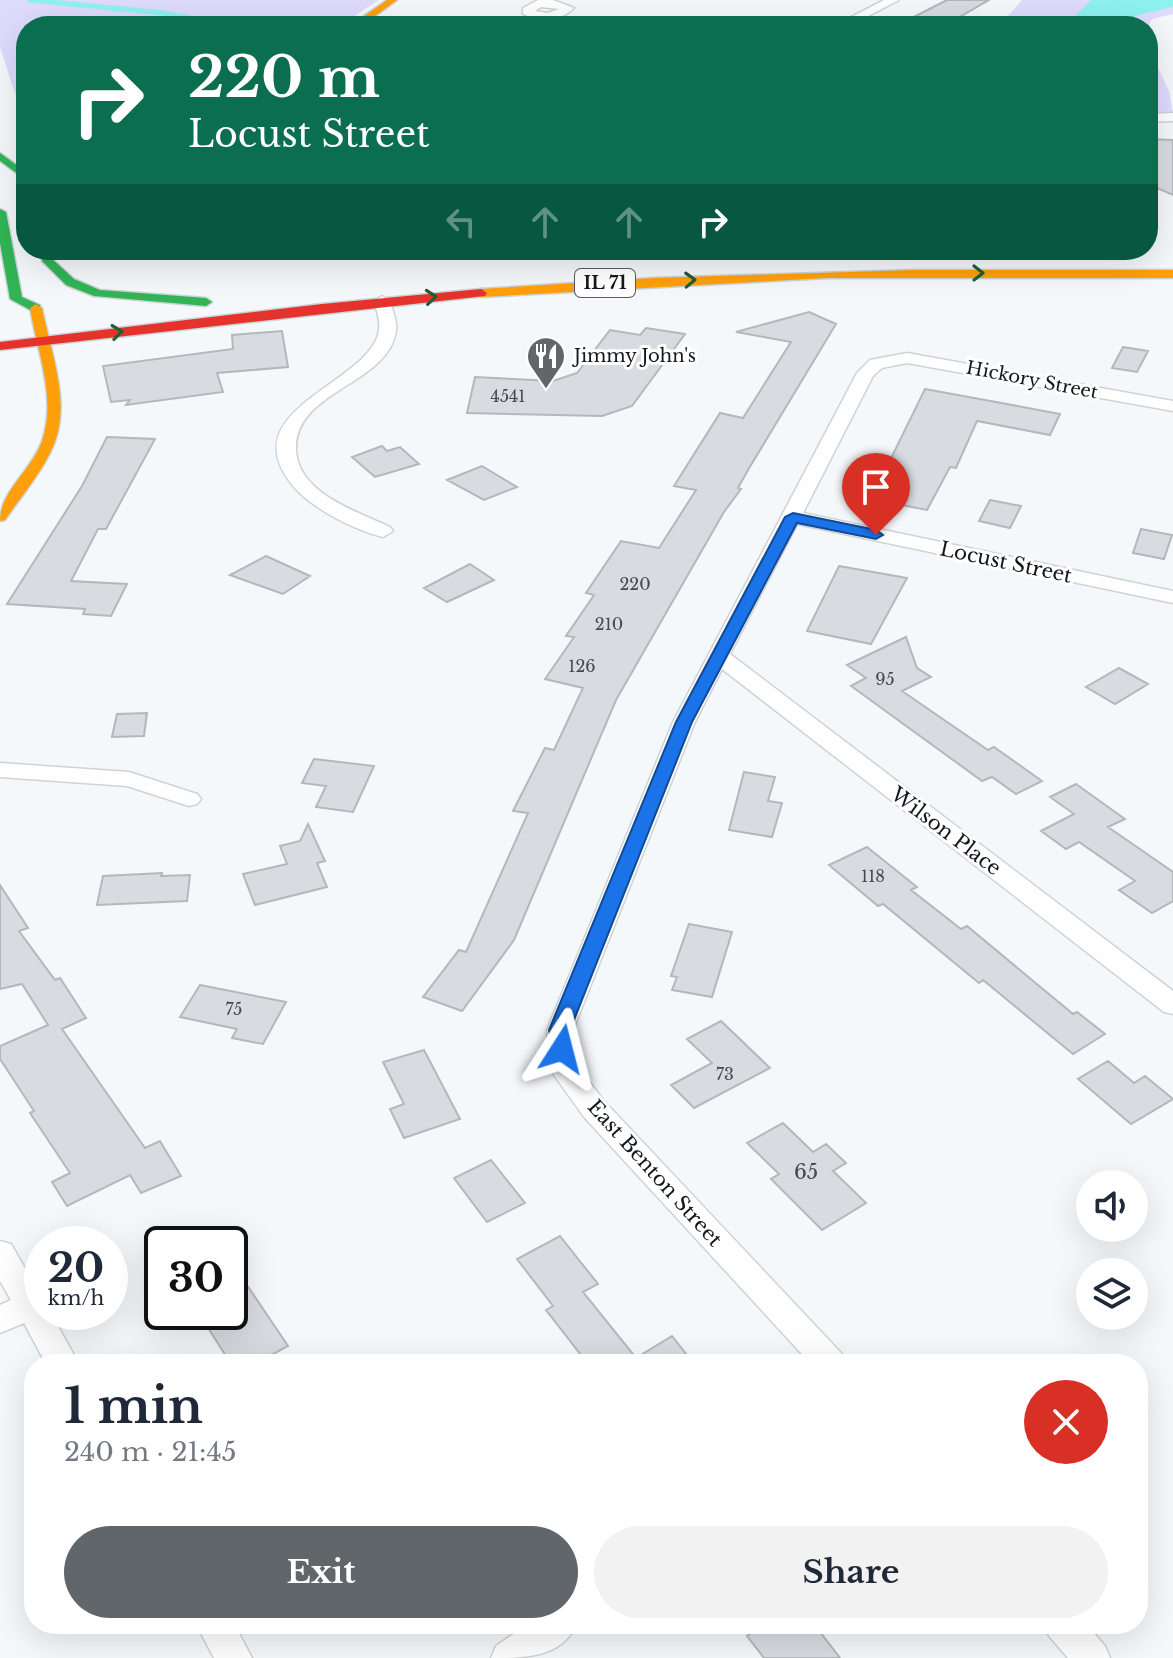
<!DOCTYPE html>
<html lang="en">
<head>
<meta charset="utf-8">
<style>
	:root { --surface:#fff; --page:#f2f2f3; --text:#1f2937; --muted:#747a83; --accent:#61666a }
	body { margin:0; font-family:"Libre Baskerville",serif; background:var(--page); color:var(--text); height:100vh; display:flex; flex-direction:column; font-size:30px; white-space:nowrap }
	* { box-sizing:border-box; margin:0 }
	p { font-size:26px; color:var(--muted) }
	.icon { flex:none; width:44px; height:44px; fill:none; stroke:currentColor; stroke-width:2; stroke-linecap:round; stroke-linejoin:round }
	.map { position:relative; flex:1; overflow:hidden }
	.drawer { position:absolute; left:24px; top:1354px; width:1124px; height:280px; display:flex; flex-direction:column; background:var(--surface); border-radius:32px; box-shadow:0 8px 32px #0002 }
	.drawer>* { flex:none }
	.guide { position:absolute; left:16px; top:16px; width:1142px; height:244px; border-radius:32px; box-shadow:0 8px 32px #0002; background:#0b6e4f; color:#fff; overflow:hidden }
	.buttons { position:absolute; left:1076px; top:1170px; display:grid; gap:16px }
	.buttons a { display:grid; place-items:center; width:72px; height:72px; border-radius:50%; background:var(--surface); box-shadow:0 8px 32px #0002; font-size:40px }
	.speed { position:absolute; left:24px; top:1226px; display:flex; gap:16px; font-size:40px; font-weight:700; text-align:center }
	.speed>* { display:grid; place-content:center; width:104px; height:104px; border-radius:50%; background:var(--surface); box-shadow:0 8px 32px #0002; line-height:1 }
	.speed small { font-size:20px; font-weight:400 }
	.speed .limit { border:4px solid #111; border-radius:12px; background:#fff; color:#111 }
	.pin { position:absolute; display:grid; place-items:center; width:68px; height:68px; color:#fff; margin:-82px -34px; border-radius:50% 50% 50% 0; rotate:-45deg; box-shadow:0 0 8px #0007 }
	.pin .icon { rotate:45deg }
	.me { position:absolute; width:88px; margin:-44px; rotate:9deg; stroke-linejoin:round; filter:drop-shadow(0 0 6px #0008) }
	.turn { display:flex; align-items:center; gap:28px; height:168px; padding:0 40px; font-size:36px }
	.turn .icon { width:104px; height:104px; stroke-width:2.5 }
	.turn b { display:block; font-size:56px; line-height:68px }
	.lanes { display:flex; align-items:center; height:76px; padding:0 40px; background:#0003; justify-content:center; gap:40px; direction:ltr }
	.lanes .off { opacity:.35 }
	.round { display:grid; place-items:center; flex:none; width:84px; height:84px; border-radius:42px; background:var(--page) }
	.summary { display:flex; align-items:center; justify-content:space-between; height:136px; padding:0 40px }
	h1 { font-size:48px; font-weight:700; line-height:60px }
	.action { display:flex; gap:16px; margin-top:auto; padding:16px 40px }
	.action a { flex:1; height:92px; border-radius:48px; background:var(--accent); color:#fff; font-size:32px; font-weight:700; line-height:92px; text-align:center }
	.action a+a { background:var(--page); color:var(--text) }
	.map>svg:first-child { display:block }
	.green { fill:#dfdbfd }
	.water { fill:#8ff2ef }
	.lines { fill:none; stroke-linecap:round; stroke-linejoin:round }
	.stream { stroke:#8ff2ef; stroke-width:5 }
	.building { fill:#d8dbe0; stroke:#b4b7bb; stroke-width:2 }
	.street-casing { stroke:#ced3d6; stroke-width:3 }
	.fast-casing { stroke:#ced3d6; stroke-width:3 }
	.slow-casing { stroke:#ced3d6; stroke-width:3 }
	.jam-casing { stroke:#ced3d6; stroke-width:3 }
	.street { fill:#fefefe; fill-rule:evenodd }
	.fast { fill:#30b455; fill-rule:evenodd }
	.slow { fill:#ff9f0a; fill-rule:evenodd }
	.jam { fill:#e5322d; fill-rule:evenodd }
	.oneway { stroke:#205e36 }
	.route { fill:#1a73e8; stroke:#114b97; stroke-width:2 }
	.labels { text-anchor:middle; stroke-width:6; stroke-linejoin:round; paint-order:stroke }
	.number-label { font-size:16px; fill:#44494d }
	.shield { fill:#fff; stroke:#595d60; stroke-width:2 }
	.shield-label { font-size:18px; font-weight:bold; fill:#12181c }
	.far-poi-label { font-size:18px; fill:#12181c; stroke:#fff; text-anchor:start }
	.far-street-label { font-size:18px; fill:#12181c; stroke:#fff }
	.street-label { font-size:20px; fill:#12181c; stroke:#fff }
	.near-number-label { font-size:20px; fill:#44494d }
</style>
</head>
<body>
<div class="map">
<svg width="1173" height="1658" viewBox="0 0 1173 1658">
	<rect width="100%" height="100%" fill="#f5f8fb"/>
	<path class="green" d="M0,0H379L339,26H26V128L0,47Z
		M1022,0H1173V14L1152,19L1148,26H990L1007,17Z
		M1148,47L1169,91L1173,114L1148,115Z"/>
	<path class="water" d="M1091,0H1173V7L1138,15L1120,26H1044L1074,17Z"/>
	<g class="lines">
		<path class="stream" d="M30,0L164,13L233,26"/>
	</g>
	<path class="building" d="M947,0H989L944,26H896Z
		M1148,139L1173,140V195L1148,184Z
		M809,312L836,324L748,470L738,488L741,489L724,512L616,700L514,940L462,1011L423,997L459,950L466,952L528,813L513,811L545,748L554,750L583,688L545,679L574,637L566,636L594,595L586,593L621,541L659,548L696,490L674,486L720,413L743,418L791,342L736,332Z
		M646,328L685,334L632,406L602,416L467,413L475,377L553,381L577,373L610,330L640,335Z
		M282,331L288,367L217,373L223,392L126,405L130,400L111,402L103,366L233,349L232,335Z
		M1123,347L1148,351L1137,372L1112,368Z
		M925,389L996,402L1060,414L1050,435L977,421L956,468L950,467L927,510L871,499Z
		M107,437L155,439L106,529H98L71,581L127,584L111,616L83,614L85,609L7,604L82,486Z
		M382,446L387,451L400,447L419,464L375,477L352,457Z
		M482,466L517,487L484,500L447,480Z
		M990,500L1021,506L1010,528L979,521Z
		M1141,529L1172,535L1164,559L1133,553Z
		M266,556L310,576L283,594L230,575Z
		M470,564L494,580L447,602L424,588Z
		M839,566L907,578L871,644L807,631Z
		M906,637L917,668L931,677L902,691L988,750L994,747L1042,781L1016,794L992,777L982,781L851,686L866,678L847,665Z
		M1119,668L1148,684L1115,704L1086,687Z
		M147,713L144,736L112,737L117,714Z
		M314,759L374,766L353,812L316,807L326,786L302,783Z
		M744,772L775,777L768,801L782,803L772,837L729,830Z
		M1076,784L1125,819L1108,827L1173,872V901L1152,913L1119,890L1135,881L1079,842L1066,849L1041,831L1074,814L1050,797Z
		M308,824L325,861L317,863L327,887L255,905L243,874L287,864L280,846L300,841Z
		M867,847L917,887L911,890L961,929L967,926L1073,1014L1077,1012L1105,1034L1073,1054L983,980L979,983L883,904L878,906L829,865Z
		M162,873L161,876L190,875L187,901L97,905L103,876Z
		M0,885L28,928L19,931L55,980L60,978L86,1018L62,1029L145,1148L160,1141L181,1176L141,1193L130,1175L67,1206L52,1182L70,1173L30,1113L34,1111L0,1059V1046L48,1025L22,984L0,989Z
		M689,924L732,932L712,997L672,990L677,977L671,976Z
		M200,985L286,1002L263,1044L232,1038L237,1029L180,1017Z
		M721,1021L770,1068L694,1108L671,1085L712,1063L687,1039Z
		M424,1050L460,1119L404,1138L390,1109L404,1104L383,1062Z
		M1108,1061L1134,1083L1145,1076L1173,1099L1131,1124L1078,1079Z
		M783,1123L813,1152L826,1144L846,1163L833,1171L866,1203L822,1230L771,1179L779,1174L747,1143Z
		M491,1160L525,1203L487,1222L454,1178Z
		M560,1236L598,1284L583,1292L636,1358L672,1336L694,1364H588L546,1310L553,1306L517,1259Z
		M230,1260L288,1346L255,1364H231L198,1312H230Z
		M765,1624H814L840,1658H764L747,1636Z"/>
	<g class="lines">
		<defs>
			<path id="street" d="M538,0H553L574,8C560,22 540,22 523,14V8ZM541,7L559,9L548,13L535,11Z
				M884,0H899L849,26H834Z
				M1173,113V121L1148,122V114Z
				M382,296L390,301C392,310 398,322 396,331C388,385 295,390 296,449C297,493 356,511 390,527L393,531L383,537C354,530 313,509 293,486C234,414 351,388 375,342C383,328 378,315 374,301Z
				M907,353L1173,401V411L907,363L882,368L873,376L803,513L1173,591V603L797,524L730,654L1173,991V1014L1164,1012L722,669L695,722L573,1030L577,1066L604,1101L842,1354L847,1364H811L584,1117L549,1068L547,1030L673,722L857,373L870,360Z
				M0,763L129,772L197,794L201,799L197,804L189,806L127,786L0,777Z
				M0,1241L11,1244L42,1298V1312H50L79,1364H46L24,1323L0,1333V1305L11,1300L0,1281Z
				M196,1624H234L252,1658H214Z
				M528,1624H577C561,1658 525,1658 491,1658L496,1646Z
				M1044,1624H1086L1105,1646L1110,1658H1068L1049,1636Z"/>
			<path id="fast" d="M0,153L26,172V180L0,161Z
				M0,209L6,212L22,297L40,305V311H32L10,299L0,243Z
				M42,257H50L74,279L100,290L206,298L212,302L206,306L94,296L66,285L42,261Z"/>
			<path id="slow" d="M387,0H397L361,26H350Z
				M913,270H1173V278H827L481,297L475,293L481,289L654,278Z
				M36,304L42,308C51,355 74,408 50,453C38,477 20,498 5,520L0,521C0,491 32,470 42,441C57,398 37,351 30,308Z"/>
			<path id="jam" d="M481,289L487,293L485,296L0,350V342L322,304Z"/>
		</defs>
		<use href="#street" class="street-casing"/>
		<use href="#fast" class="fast-casing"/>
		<use href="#slow" class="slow-casing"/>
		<use href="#jam" class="jam-casing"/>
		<use href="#street" class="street"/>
		<use href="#fast" class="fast"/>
		<use href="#slow" class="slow"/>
		<use href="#jam" class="jam"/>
	</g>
	<defs><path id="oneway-chevron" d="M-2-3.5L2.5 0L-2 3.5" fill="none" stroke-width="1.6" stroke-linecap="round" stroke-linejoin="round" transform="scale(2)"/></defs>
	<g class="oneway">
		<use href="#oneway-chevron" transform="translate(978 273)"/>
		<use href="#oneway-chevron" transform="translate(690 280) rotate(-2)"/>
		<use href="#oneway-chevron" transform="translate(431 297) rotate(-5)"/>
		<use href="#oneway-chevron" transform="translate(117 332) rotate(-7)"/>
	</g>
	<path class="route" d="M793,513L876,530L883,535L876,539L797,523L692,722L570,1030L572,1049L569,1055H554L549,1030L676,722L785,517Z"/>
	<defs>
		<symbol id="restaurant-pin" viewBox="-11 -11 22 30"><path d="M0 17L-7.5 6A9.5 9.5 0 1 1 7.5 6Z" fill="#61666a" stroke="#fff"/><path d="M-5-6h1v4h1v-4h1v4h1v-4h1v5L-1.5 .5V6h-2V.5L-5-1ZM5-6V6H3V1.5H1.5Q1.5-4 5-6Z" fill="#fff"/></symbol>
	</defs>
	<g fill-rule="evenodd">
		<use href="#restaurant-pin" x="524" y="334" width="44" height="60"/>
	</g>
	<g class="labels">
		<g class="number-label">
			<text x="508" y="402">4541</text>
			<text x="635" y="590">220</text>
			<text x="609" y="630">210</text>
			<text x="582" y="672">126</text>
			<text x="885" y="685">95</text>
			<text x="873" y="882">118</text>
			<text x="234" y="1015">75</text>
			<text x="725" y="1080">73</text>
		</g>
		<rect class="shield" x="575" y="269" width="60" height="28" rx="6"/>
		<g class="shield-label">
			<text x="605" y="289">IL 71</text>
		</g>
		<g class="far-poi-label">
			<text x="574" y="362">Jimmy John's</text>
		</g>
		<g class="far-street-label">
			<text transform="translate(1032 380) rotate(11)" y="6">Hickory Street</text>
		</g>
		<g class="street-label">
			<text transform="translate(1006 562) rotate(12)" y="7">Locust Street</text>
			<text transform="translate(946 831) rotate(37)" y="7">Wilson Place</text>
			<text transform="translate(655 1173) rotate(48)" y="7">East Benton Street</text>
		</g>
		<g class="near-number-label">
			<text x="806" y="1179">65</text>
		</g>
	</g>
</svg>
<div class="buttons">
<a><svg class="icon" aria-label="sound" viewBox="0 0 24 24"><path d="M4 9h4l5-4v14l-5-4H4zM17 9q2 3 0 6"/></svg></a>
<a><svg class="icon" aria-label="layers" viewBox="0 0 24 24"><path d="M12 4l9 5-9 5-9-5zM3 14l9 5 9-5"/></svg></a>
</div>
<div class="speed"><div>20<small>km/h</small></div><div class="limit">30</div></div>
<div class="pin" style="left:876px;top:535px;background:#d93025"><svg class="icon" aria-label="arrive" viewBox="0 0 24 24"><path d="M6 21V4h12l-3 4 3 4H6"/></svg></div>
<svg class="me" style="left:562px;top:1049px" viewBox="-20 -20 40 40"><path d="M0-17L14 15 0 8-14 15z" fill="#1a73e8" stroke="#fff" stroke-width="4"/></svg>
<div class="guide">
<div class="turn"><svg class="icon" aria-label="right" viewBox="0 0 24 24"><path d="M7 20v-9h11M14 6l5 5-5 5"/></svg><div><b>220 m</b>Locust Street</div></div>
<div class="lanes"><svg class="icon off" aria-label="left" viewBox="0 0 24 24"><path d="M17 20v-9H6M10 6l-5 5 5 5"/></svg><svg class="icon off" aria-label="ahead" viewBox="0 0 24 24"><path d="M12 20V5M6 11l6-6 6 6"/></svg><svg class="icon off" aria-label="ahead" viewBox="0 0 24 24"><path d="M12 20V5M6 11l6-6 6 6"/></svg><svg class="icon" aria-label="right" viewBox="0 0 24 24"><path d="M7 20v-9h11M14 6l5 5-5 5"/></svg></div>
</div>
<section class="drawer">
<div class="summary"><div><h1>1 min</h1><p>240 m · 21:45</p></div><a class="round" style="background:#d93025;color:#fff"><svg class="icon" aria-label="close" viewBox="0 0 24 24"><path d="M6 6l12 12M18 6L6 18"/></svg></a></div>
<div class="action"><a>Exit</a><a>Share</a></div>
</section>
</div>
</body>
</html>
